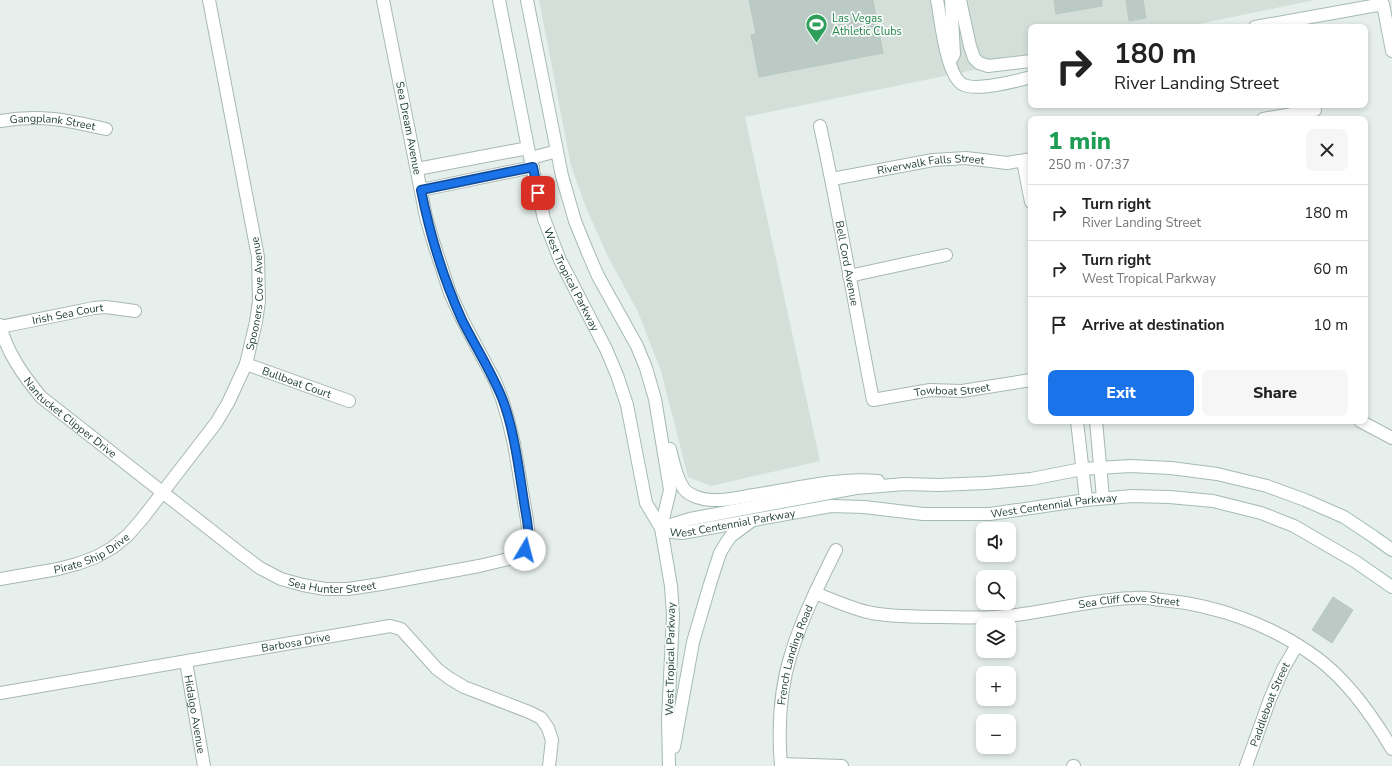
<!DOCTYPE html>
<html lang="en">
<head>
<meta charset="utf-8">
<style>
	:root { --surface:#fff; --page:#f6f6f6; --text:#222; --muted:#767676; --line:#e0e0e0; --accent:#1a73e8 }
	body { margin:0; font-family:"Nunito Sans",sans-serif; background:var(--page); color:var(--text); height:100vh; display:flex; flex-direction:column; font-size:15px; white-space:nowrap }
	* { box-sizing:border-box; margin:0 }
	p { font-size:13px; color:var(--muted) }
	.icon { flex:none; width:22px; height:22px; fill:none; stroke:currentColor; stroke-width:2; stroke-linecap:round; stroke-linejoin:round }
	.map { position:relative; flex:1; overflow:hidden }
	.details { position:absolute; left:1028px; top:116px; width:340px; height:308px; display:flex; flex-direction:column; background:var(--surface); border-radius:8px; box-shadow:0 2px 6px #0003 }
	.details>* { flex:none }
	.guide { position:absolute; left:1028px; top:24px; width:340px; height:84px; border-radius:8px; box-shadow:0 2px 6px #0003; background:#fff; color:var(--text); overflow:hidden }
	.controls { position:absolute; left:976px; top:522px; display:grid; gap:8px }
	.controls a { display:grid; place-items:center; width:40px; height:40px; border-radius:8px; background:var(--surface); box-shadow:0 2px 6px #0003; font-size:20px }
	.pin { position:absolute; display:grid; place-items:center; width:34px; height:34px; color:#fff; margin:-17px; border-radius:8px; box-shadow:0 2px 6px #0006 }
	.me { position:absolute; width:44px; margin:-22px; rotate:8deg; stroke-linejoin:round; filter:drop-shadow(0 0 3px #0008) }
	.turn { display:flex; align-items:center; gap:14px; height:84px; padding:0 20px; font-size:18px }
	.turn .icon { width:52px; height:52px; stroke-width:2.5 }
	.turn b { display:block; font-size:28px; line-height:34px }
	.round { display:grid; place-items:center; flex:none; width:42px; height:42px; border-radius:8px; background:var(--page) }
	.overview { display:flex; align-items:center; justify-content:space-between; height:68px; padding:0 20px }
	h1 { font-size:24px; font-weight:800; line-height:30px; color:#1e9e55 }
	.button { display:flex; gap:8px; margin-top:auto; padding:8px 20px }
	.button a { flex:1; height:46px; border-radius:8px; background:var(--accent); color:#fff; font-size:16px; font-weight:800; line-height:46px; text-align:center }
	.button a+a { background:var(--page); color:var(--text) }
	ul { padding:0; list-style:none }
	li { display:flex; align-items:center; gap:12px; height:56px; padding:0 20px; border-top:1px solid var(--line) }
	li div { flex:1 }
	li b { display:block; font-size:15px }
	li em { font-style:normal }
	.map>svg:first-child { display:block }
	.built { fill:#d4dfda }
	.building { fill:#bbcac4; stroke:#b8c9c2 }
	.lines { fill:none; stroke-linecap:round; stroke-linejoin:round }
	.street-casing { stroke:#a8b8b2; stroke-width:14 }
	.secondary-casing { stroke:#a4bbb3; stroke-width:14 }
	.street { stroke:#fff; stroke-width:12 }
	.secondary { stroke:#fff; stroke-width:12 }
	.route-casing { stroke:#114b97; stroke-width:10 }
	.route { stroke:#1a73e8; stroke-width:7 }
	.labels { text-anchor:middle; stroke-width:3.5; stroke-linejoin:round; paint-order:stroke }
	.leisure-label { font-size:11px; fill:#27864d; stroke:#f7fbf9; text-anchor:start }
	.street-label { font-size:11px; fill:#24423a; stroke:#f7fbf9 }
</style>
</head>
<body>
<div class="map">
<svg width="1392" height="766" viewBox="0 0 1392 766">
	<rect width="100%" height="100%" fill="#e6efeb"/>
	<path class="built" d="M539,0H1315L1184,27H1031V58L745,117L820,461L711,486L688,477L661,371L638,312L607,255L585,205L571,166Z"/>
	<path class="building" d="M749,0H873L883,53L759,77L751,35L756,34Z
		M1054,0H1102V6L1056,14Z
		M1126,0H1143L1146,18L1129,21Z
		M1333,597L1353,610L1332,643L1312,630Z"/>
	<g class="lines">
		<defs>
			<g id="street">
				<path d="M1263,119L1315,110"/>
				<path id="s1" d="M0,121C40,114 67,120 106,129"/>
				<path id="s2" d="M820,126C840,217 855,309 873,400L930,390L962,391L1031,380"/>
				<path d="M531,158L557,151"/>
				<path d="M1023,161L1031,202"/>
				<path d="M417,169L528,148"/>
				<path id="s3" d="M832,179L933,160L966,158L1007,163L1031,159"/>
				<path d="M421,190L533,167"/>
				<path d="M849,276L946,255"/>
				<path id="s4" d="M0,325C7,353 23,375 41,397L240,553L260,568L281,579L303,585L325,589H348L381,584L479,566L517,557L525,550L529,537L527,520L514,444L508,419L502,399L495,381L463,321L450,293L433,241L426,217L383,0"/>
				<path id="s5" d="M0,327L94,308L106,307L135,311"/>
				<path id="s6" d="M246,364L349,401"/>
				<path d="M1077,421L1086,500"/>
				<path d="M1096,421L1103,498"/>
				<path d="M1360,421L1392,438"/>
				<path id="s7" d="M0,579L58,569L77,564L96,557L112,548L128,535L142,519L216,423L228,403L246,364L256,322L259,301L258,257L209,0"/>
				<path id="s8" d="M815,593C833,600 852,609 872,613C895,617 919,617 942,617C969,618 996,618 1023,614C1060,609 1096,599 1134,598C1143,597 1153,599 1162,600C1217,605 1272,625 1317,658C1348,681 1372,715 1392,749"/>
				<path id="s9" d="M186,662L204,766"/>
				<path id="s10" d="M0,693L390,626L401,629L437,669L449,678L464,687L529,712L541,718L548,728L552,740L549,766"/>
				<path d="M781,764L842,766"/>
				<path id="s11" d="M781,766C778,730 780,689 791,654C802,618 819,584 836,550"/>
				<path d="M1073,766H1074"/>
				<path id="s12" d="M1246,766L1270,699L1283,669L1297,645"/>
			</g>
			<g id="secondary">
				<path id="s13" d="M499,0L528,148L544,219L560,260L606,349L617,375L627,405L646,503L661,528L671,586L673,615L668,719L669,766"/>
				<path d="M527,0L562,176L575,221L588,253L598,276L637,346L646,368L655,399L670,490L661,528"/>
				<path d="M937,0C941,19 946,78 964,85C977,91 1017,81 1031,77"/>
				<path d="M951,0L954,54L952,58"/>
				<path d="M960,0L970,46L974,58L979,63L988,66L1031,61"/>
				<path d="M1255,27L1383,4L1392,51"/>
				<path d="M670,449C673,461 676,478 684,489C690,496 703,500 712,500C726,501 740,497 754,495C793,489 839,477 878,481"/>
				<path id="s14" d="M661,528L672,532L682,533L831,506L864,507L923,514H990L1086,500L1132,496L1169,497L1213,501L1261,513L1294,526L1356,562L1392,587"/>
				<path d="M661,528L690,519L856,488L905,484L938,485L986,483L1031,479L1082,469L1130,466L1171,468L1217,474L1267,486L1305,500L1344,517L1374,537L1392,550"/>
				<path d="M674,747L693,642L710,584L720,553L726,543L731,536L750,522"/>
			</g>
		</defs>
		<use href="#street" class="street-casing"/>
		<use href="#secondary" class="secondary-casing"/>
		<use href="#street" class="street"/>
		<use href="#secondary" class="secondary"/>
	</g>
	<g class="lines">
		<defs>
			<path id="route" d="M525,550L529,537L527,520C520,481 516,434 502,398C491,371 475,346 462,320C443,278 430,235 421,190L533,167L538,193"/>
		</defs>
		<use href="#route" class="route-casing"/>
		<use href="#route" class="route"/>
	</g>
	<defs>
		<symbol id="stadium-pin" viewBox="-11 -11 22 30"><path d="M0 17L-7.5 6A9.5 9.5 0 1 1 7.5 6Z" fill="#2e9e5b" stroke="#f7fbf9"/><path d="M0-5a6.5 5 0 1 0 0 10a6.5 5 0 1 0 0-10ZM-3.5-1.8h7v3.6h-7Z" fill="#fff"/></symbol>
	</defs>
	<g fill-rule="evenodd">
		<use href="#stadium-pin" x="804" y="12" width="25" height="34"/>
	</g>
	<g class="labels">
		<g class="leisure-label">
			<text x="832" y="22">Las Vegas<tspan x="832" dy="13">Athletic Clubs</tspan></text>
		</g>
		<g class="street-label">
			<text dy="4" stroke="none"><textPath href="#s1" startOffset="53">Gangplank Street</textPath></text>
			<text transform="translate(409 128) rotate(79)" y="4">Sea Dream Avenue</text>
			<text dy="4" stroke="none"><textPath href="#s3" startOffset="100">Riverwalk Falls Street</textPath></text>
			<text dy="4" stroke="none"><textPath href="#s2" startOffset="140">Bell Cord Avenue</textPath></text>
			<text dy="4" stroke="none"><textPath href="#s13" startOffset="290">West Tropical Parkway</textPath></text>
			<text dy="4" stroke="none"><textPath href="#s7" startOffset="418">Spooners Cove Avenue</textPath></text>
			<text dy="4" stroke="none"><textPath href="#s5" startOffset="69">Irish Sea Court</textPath></text>
			<text dy="4" stroke="none"><textPath href="#s6" startOffset="54">Bullboat Court</textPath></text>
			<text dy="4" stroke="none"><textPath href="#s2" startOffset="359">Towboat Street</textPath></text>
			<text dy="4" stroke="none"><textPath href="#s4" startOffset="119">Nantucket Clipper Drive</textPath></text>
			<text dy="4" stroke="none"><textPath href="#s14" startOffset="397">West Centennial Parkway</textPath></text>
			<text dy="4" stroke="none"><textPath href="#s14" startOffset="73">West Centennial Parkway</textPath></text>
			<text dy="4" stroke="none"><textPath href="#s7" startOffset="96">Pirate Ship Drive</textPath></text>
			<text dy="4" stroke="none"><textPath href="#s4" startOffset="437">Sea Hunter Street</textPath></text>
			<text dy="4" stroke="none"><textPath href="#s8" startOffset="319">Sea Cliff Cove Street</textPath></text>
			<text dy="4" stroke="none"><textPath href="#s10" startOffset="300">Barbosa Drive</textPath></text>
			<text dy="4" stroke="none"><textPath href="#s11" startOffset="113">French Landing Road</textPath></text>
			<text transform="translate(670 659) rotate(-89)" y="4">West Tropical Parkway</text>
			<text dy="4" stroke="none"><textPath href="#s12" startOffset="66">Paddleboat Street</textPath></text>
			<text dy="4" stroke="none"><textPath href="#s9" startOffset="53">Hidalgo Avenue</textPath></text>
		</g>
	</g>
</svg>
<div class="controls">
<a><svg class="icon" aria-label="sound" viewBox="0 0 24 24"><path d="M4 9h4l5-4v14l-5-4H4zM17 9q2 3 0 6"/></svg></a>
<a><svg class="icon" aria-label="search" viewBox="0 0 24 24"><circle cx="10" cy="10" r="6"/><path d="M15 15l6 6"/></svg></a>
<a><svg class="icon" aria-label="layers" viewBox="0 0 24 24"><path d="M12 4l9 5-9 5-9-5zM3 14l9 5 9-5"/></svg></a>
<a>+</a>
<a>−</a>
</div>
<div class="pin" style="left:538px;top:193px;background:#d93025"><svg class="icon" aria-label="arrive" viewBox="0 0 24 24"><path d="M6 21V4h12l-3 4 3 4H6"/></svg></div>
<svg class="me" style="left:525px;top:550px" viewBox="-20 -20 40 40"><circle r="19" fill="#fff"/><path d="M0-13L10 11 0 6-10 11z" fill="#1a73e8"/></svg>
<div class="guide">
<div class="turn"><svg class="icon" aria-label="right" viewBox="0 0 24 24"><path d="M7 20v-9h11M14 6l5 5-5 5"/></svg><div><b>180 m</b>River Landing Street</div></div>
</div>
<section class="details">
<div class="overview"><div><h1>1 min</h1><p>250 m · 07:37</p></div><a class="round"><svg class="icon" aria-label="close" viewBox="0 0 24 24"><path d="M6 6l12 12M18 6L6 18"/></svg></a></div>
<ul>
<li><svg class="icon" aria-label="right" viewBox="0 0 24 24"><path d="M7 20v-9h11M14 6l5 5-5 5"/></svg><div><b>Turn right</b><p>River Landing Street</p></div><em>180 m</em></li>
<li><svg class="icon" aria-label="right" viewBox="0 0 24 24"><path d="M7 20v-9h11M14 6l5 5-5 5"/></svg><div><b>Turn right</b><p>West Tropical Parkway</p></div><em>60 m</em></li>
<li><svg class="icon" aria-label="arrive" viewBox="0 0 24 24"><path d="M6 21V4h12l-3 4 3 4H6"/></svg><div><b>Arrive at destination</b></div><em>10 m</em></li>
</ul>
<div class="button"><a>Exit</a><a>Share</a></div>
</section>
</div>
</body>
</html>
